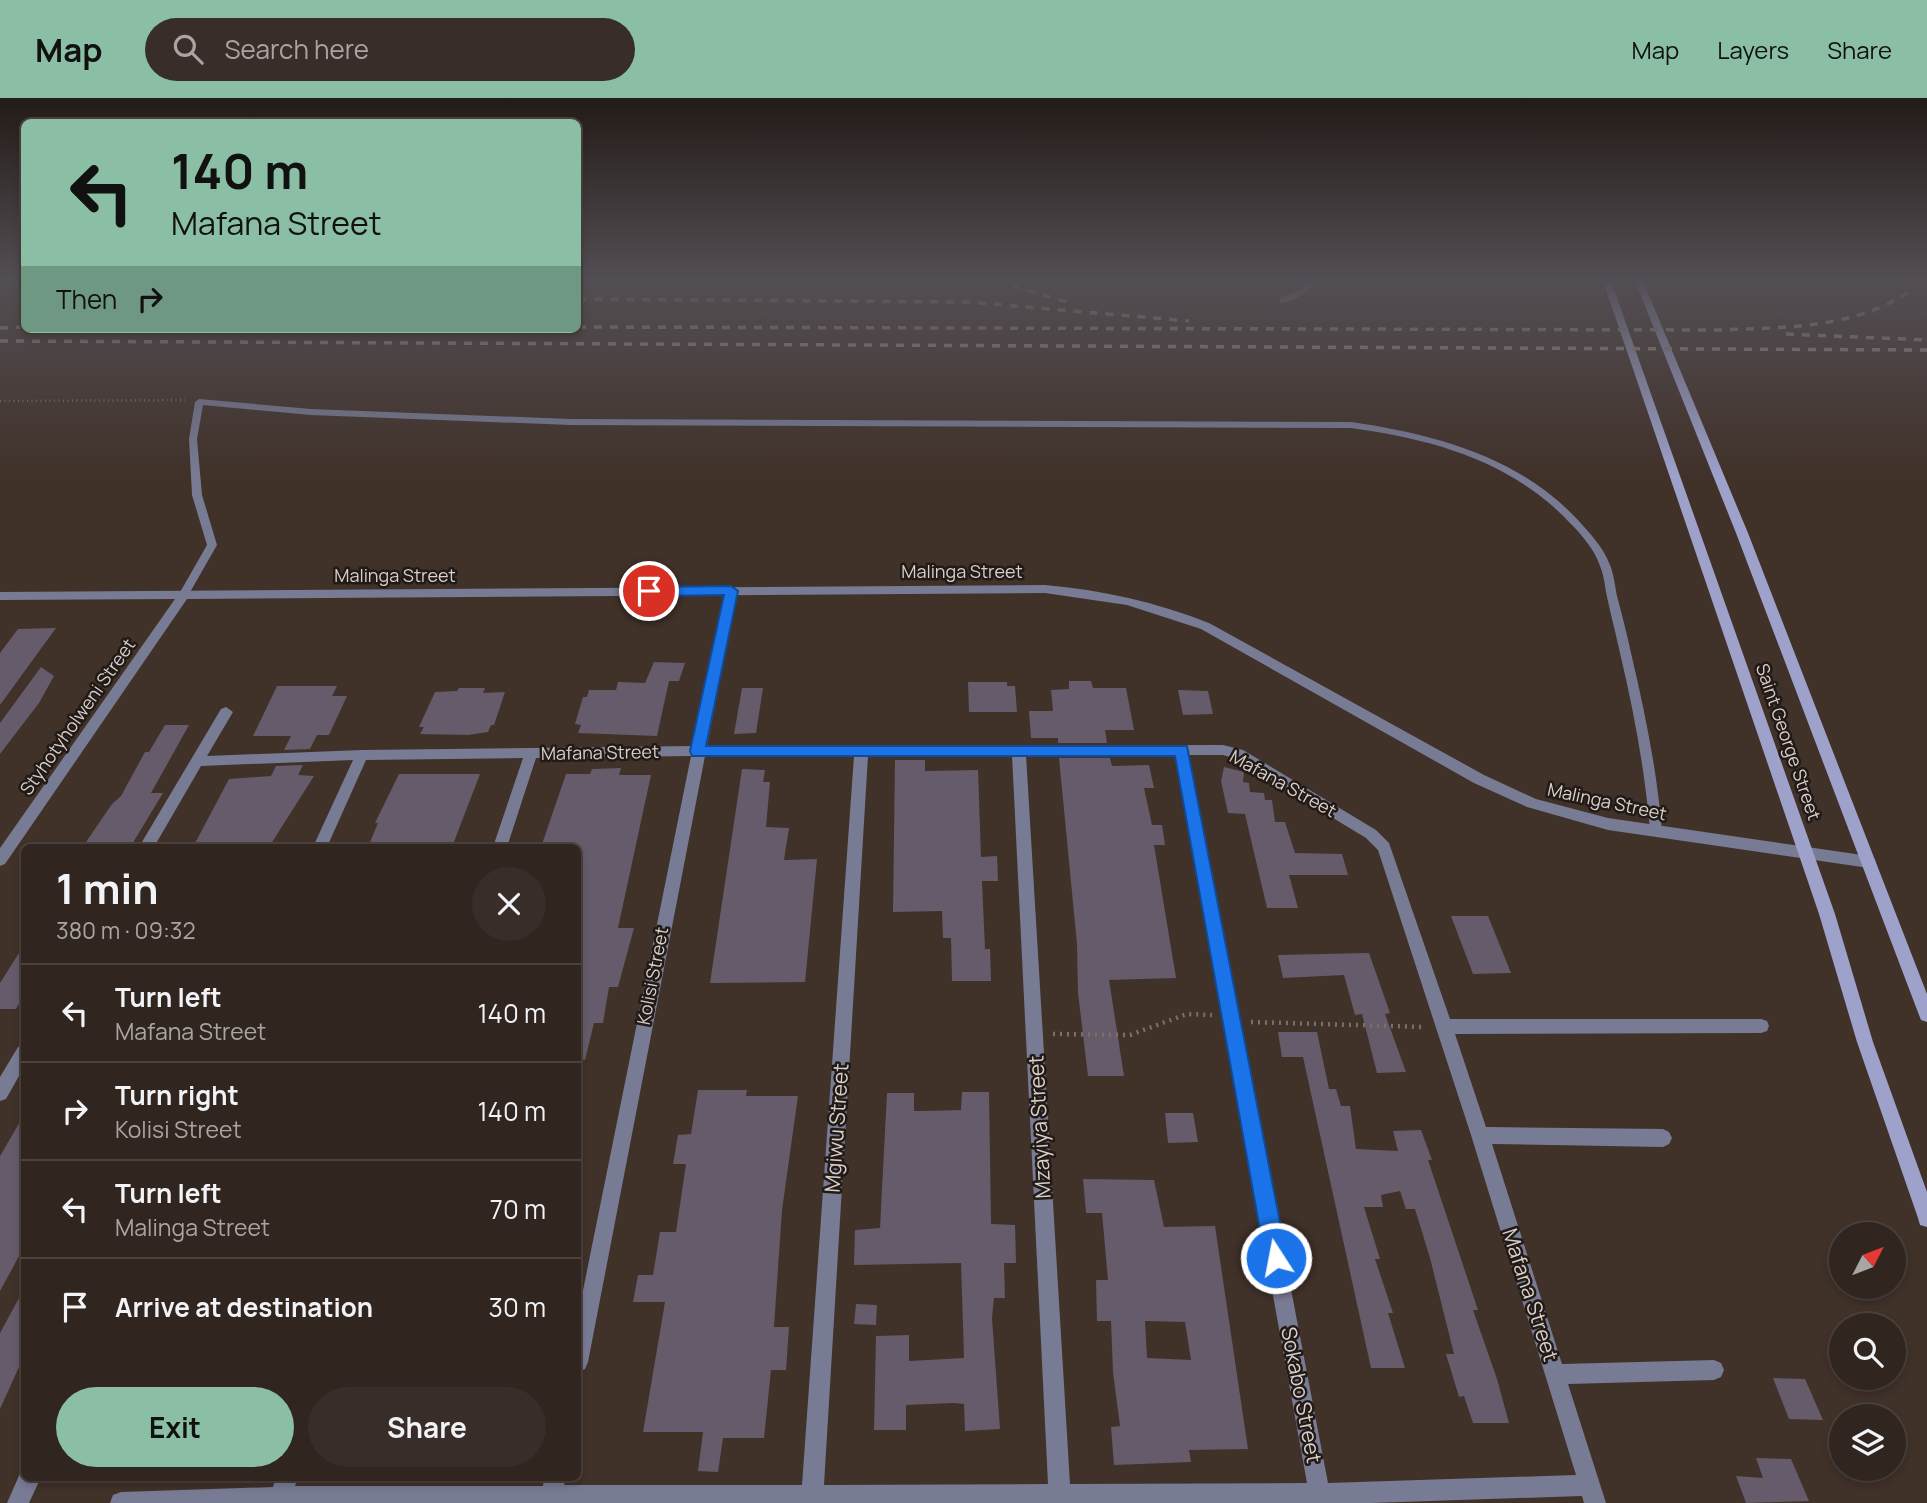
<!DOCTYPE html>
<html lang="en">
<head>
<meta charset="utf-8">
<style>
	:root { --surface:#30251f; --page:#382d28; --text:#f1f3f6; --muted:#a8a5a4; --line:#4b423d; --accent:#8abfa5 }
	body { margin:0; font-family:Manrope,sans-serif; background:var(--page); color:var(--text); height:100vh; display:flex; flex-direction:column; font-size:26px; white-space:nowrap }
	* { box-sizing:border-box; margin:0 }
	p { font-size:23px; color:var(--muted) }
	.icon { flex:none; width:38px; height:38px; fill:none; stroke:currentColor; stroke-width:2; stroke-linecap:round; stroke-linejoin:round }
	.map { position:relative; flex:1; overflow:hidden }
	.sheet { position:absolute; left:21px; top:746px; width:560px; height:637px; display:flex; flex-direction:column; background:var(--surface); border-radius:10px; box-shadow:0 4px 10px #0003,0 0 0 2px var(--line) }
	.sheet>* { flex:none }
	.banner { position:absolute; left:21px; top:21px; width:560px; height:214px; border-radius:10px; box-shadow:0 4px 10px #0003,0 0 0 2px var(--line); background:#8abfa5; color:#111; overflow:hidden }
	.needle { width:46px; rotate:48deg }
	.controls { position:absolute; left:1829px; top:1124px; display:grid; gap:14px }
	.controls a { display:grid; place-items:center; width:77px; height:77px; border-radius:50%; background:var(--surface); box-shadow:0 4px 10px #0003,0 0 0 2px var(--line); font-size:35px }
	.pin { position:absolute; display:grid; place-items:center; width:60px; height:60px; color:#fff; margin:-30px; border:4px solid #fff; border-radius:50%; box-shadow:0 2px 7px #0007 }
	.me { position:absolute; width:77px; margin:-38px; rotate:349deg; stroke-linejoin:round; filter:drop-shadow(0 0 5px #0008) }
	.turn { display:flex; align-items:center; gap:24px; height:147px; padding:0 35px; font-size:32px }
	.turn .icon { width:91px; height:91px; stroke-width:2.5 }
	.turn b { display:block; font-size:49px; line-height:60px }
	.then { display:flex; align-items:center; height:66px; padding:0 35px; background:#0003; gap:14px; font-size:26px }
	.round { display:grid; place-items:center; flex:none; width:74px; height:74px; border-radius:37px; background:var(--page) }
	.head { display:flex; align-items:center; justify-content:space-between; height:119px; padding:0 35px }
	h1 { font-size:42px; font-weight:700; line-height:52px }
	.primary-button { display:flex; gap:14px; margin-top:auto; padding:14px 35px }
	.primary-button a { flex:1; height:80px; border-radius:42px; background:var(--accent); color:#111; font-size:28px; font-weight:700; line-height:80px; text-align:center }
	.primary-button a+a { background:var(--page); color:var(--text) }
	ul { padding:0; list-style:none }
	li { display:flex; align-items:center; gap:21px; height:98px; padding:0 35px; border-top:2px solid var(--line) }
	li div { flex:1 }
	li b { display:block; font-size:26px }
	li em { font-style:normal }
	header { display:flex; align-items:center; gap:42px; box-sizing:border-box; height:98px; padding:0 35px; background:var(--accent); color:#111 }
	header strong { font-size:33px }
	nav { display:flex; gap:38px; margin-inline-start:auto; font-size:24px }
	.search { width:490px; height:63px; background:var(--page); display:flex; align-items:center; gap:18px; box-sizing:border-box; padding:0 24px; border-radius:38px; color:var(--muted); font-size:26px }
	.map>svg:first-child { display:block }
	.building { fill:#655b6a; fill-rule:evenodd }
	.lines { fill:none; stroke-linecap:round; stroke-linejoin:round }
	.path-far1 { stroke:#7c6f68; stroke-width:2.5; stroke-dasharray:1 3.5; stroke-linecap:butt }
	.path { stroke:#7c6f68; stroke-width:4.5; stroke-dasharray:2 5; stroke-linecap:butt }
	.service { fill:#787b94; fill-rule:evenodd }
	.minor { fill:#787b94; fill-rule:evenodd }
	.tertiary { fill:#787b94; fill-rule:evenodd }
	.secondary { fill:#9ea2ca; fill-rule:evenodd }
	.rail { stroke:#a0948e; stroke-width:3.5; stroke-dasharray:8 8; stroke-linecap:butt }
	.route { fill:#1a73e8; stroke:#114b97; stroke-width:2 }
	.labels { text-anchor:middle; stroke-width:5; stroke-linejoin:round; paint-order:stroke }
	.street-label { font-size:18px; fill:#d9cfca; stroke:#211a17 }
	.near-street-label { font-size:21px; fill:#d9cfca; stroke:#211a17 }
</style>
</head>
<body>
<header>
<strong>Map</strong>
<div class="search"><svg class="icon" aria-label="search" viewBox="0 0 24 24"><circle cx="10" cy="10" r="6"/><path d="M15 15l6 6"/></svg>Search here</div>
<nav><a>Map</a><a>Layers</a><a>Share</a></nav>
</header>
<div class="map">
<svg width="1927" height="1405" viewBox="0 0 1927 1405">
	<rect width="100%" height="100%" fill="#403129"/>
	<path class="building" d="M56,530L0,607V555L18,531Z
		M654,564L685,565L679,583H669L657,638L578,635L581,627L575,626L583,599H587L589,592H616L618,584L645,585Z
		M41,569L54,578L39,605L0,656V625Z
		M1069,583H1091L1093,590H1126L1134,632H1105L1107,645H1058V640H1031L1029,613H1053L1051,592L1069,591Z
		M968,584H1007V588H1015L1017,614H969Z
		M277,588H337L332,598H347L329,637H317L310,651L284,652L291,638H253Z
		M459,590H485L483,595L505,594L494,627H491L488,634L468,637L420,636L424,629H419L435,594L457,593Z
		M742,590H763L756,635L734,636Z
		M1178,592L1208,593L1213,616L1183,617Z
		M165,627H189L151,695H163L131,748L84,747L112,706L121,698L145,654H149Z
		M1059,660H1110L1112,668L1149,667L1154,690H1144L1152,727H1162L1165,747H1154L1176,880L1109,882L1124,978H1088L1078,895L1077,846Z
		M895,662H925V673L978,672L981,759L997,758L998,783H982L985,851H990L991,883H952L951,840H943L942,813L893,814Z
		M303,667L298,677L314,678L269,749H193L229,681L271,678L276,668Z
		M1224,669L1244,674L1243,684L1249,685L1250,694L1264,695L1265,702H1272L1275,724H1285L1295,755L1342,756L1348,777H1289L1298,810H1267L1245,716L1228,715L1221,683Z
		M621,670L619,677H651L618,830H634L618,889H609L603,925H594L585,962L578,961V749H541L566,676H590L592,671Z
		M742,671L765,672L763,684H770L766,729L789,730L784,762L817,761L805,884L710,885Z
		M399,676H480L452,749H368L378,725H375Z
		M1451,818H1488L1511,875L1473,876Z
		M24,847V897L16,911H0V885Z
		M1369,855L1390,915L1385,916L1406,974L1377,975L1362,916L1355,917L1344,877L1283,880L1278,857Z
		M1278,934H1317L1329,991H1336L1341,1008H1350L1356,1051L1398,1053L1393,1033L1421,1032L1432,1062H1428L1478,1212H1473L1497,1281L1509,1325H1473L1464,1298L1459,1299L1446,1256H1454L1430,1160L1415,1111H1406L1400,1093L1381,1097L1383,1109H1364L1380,1161H1375L1393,1215H1388L1405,1270H1371L1303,959H1282Z
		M698,992H747L746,998H798L782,1112L774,1229H789L786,1272H771L764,1340H723L718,1374L698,1373L703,1334H643L665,1204H633L638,1177H653L660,1134H676L686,1066H673L678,1037L691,1036Z
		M962,994H989L991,1126L1015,1127L1016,1165H1004L1005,1200H994L992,1220L1000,1331L965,1333L964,1306L954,1305L906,1307V1332H874L876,1238L909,1237V1263L964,1260L961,1165L854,1167L855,1132L880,1130L887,995H914V1013H923L961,1012Z
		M1165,1015H1193L1198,1044L1168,1045Z
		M24,1017V1149L0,1193V1058Z
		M1083,1081L1154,1082L1164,1129L1215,1128L1248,1351L1189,1352L1191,1364L1114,1367L1111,1329L1120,1328L1113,1274L1111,1223H1097L1096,1182H1108L1102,1115H1086ZM1145,1223L1185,1224L1191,1262L1147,1260Z
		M24,1191V1258L0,1311V1235Z
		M856,1206L877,1207L876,1227L854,1226Z
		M1773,1280L1805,1281L1823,1322L1789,1321Z
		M1756,1360L1791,1361L1809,1403L1746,1405L1736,1378L1763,1380Z"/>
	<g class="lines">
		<path class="path-far1" d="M0,303L185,302"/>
		<path class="path" d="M1251,924L1424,929
			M1053,936L1130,937L1187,916L1212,917"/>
		<path class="service" d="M1309,183H1317C1308,194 1295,204 1280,205V201L1303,190Z
			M199,301L311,311L571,321L1351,324C1434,336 1517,358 1576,420C1588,433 1604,450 1610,467C1614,477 1615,488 1617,498C1622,517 1627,536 1631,555C1645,614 1657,673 1662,733L1660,737H1652L1650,733C1645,673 1634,614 1620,555C1616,536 1611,518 1607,499C1605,489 1604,477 1600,468C1595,452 1581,436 1570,425C1512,363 1432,341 1351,330L571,327L311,317L203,307L197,341L202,397L217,447L189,496L184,499L179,496L207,447L192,397L189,341L195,304Z"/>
		<path class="minor" d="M731,489L737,493L707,648L1223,647L1243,652L1376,732L1389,745L1450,921H1761L1767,923L1769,928L1767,933L1761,935L1455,936L1486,1029L1663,1031L1669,1034L1672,1040L1669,1046L1663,1049L1492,1046L1562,1266L1714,1262L1721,1265L1724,1272L1721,1279L1714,1282L1568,1286L1606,1405H1584L1582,1398L1371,1405H110L113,1397L121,1394L273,1389L276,1379H298L295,1388H543L544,1379H566L564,1387H802L854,658H705L588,1264L585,1271L578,1274V1217L691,658L536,660L507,749H493L523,660L366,662L327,749H313L353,662L201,668L154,749H139L221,611L226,609L233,614L207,658L362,652L694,648L725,493ZM1012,657L1048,1386L824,1387L868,658ZM1026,657H1175L1307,1385L1070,1386ZM1189,657H1223L1234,660L1366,740L1378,752L1471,1037L1576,1377L1328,1385Z
			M24,946V969L6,1001L0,1003V979L18,949Z
			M22,1371H24V1379H41L29,1405H7Z"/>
		<path class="tertiary" d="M1045,487C1102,492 1156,504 1209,525L1484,677L1536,701L1608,720L1869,758L1874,760L1876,764L1874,768L1869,770L1608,732L1527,709L1474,685L1201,531L1127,507L1045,495L187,501L5,766L0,768V750L175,501L0,502V494Z"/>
		<path class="secondary" d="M1603,183H1611L1835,816L1873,944L1927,1094V1129L1920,1127L1918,1120L1857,944L1819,816Z
			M1635,183H1643L1748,435L1927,896V924L1921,922L1919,917L1736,435Z"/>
		<path class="rail" d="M997,183L1067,204
			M578,201L969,204L1189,223
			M578,229L1720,232C1791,229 1866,231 1923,183
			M0,230L24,229
			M1786,236L1927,242
			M0,243L1927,252"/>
	</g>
	<linearGradient id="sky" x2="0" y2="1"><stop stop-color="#231b17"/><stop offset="0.48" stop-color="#534e54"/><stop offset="1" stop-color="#534e54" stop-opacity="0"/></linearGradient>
	<rect width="1927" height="379" fill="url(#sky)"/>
	<path class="route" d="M731,488L738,493L706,648H1187L1287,1160L1284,1168L1276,1171L1268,1168L1265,1160L1175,658H692L690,653L724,497L649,498L642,493L649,489Z"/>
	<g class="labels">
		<g class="street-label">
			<text x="962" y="480">Malinga Street</text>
			<text x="395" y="484">Malinga Street</text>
			<text transform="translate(78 619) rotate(-55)" y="6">Styhotyholweni Street</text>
			<text transform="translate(1788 644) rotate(71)" y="6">Saint George Street</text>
			<text transform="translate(600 655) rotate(-1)" y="6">Mafana Street</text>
			<text transform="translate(1283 686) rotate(29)" y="6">Mafana Street</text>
			<text transform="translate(1607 704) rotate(12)" y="6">Malinga Street</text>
			<text transform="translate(653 878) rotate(-79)" y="6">Kolisi Street</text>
		</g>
		<g class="near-street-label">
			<text transform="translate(1040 1029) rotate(-93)" y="7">Mzayiya Street</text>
			<text transform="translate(837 1030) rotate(-86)" y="7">Mgiwu Street</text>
			<text transform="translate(1530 1197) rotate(72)" y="7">Mafana Street</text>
			<text transform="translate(1301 1297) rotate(79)" y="7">Sokabo Street</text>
		</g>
	</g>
</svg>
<div class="controls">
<a><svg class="needle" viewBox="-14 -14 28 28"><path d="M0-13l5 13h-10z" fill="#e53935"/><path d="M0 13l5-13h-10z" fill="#a8a5a4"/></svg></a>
<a><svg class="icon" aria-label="search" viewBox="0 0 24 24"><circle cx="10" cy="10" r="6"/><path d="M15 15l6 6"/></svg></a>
<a><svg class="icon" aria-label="layers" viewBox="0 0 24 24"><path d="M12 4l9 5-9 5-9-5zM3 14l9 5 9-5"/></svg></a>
</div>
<div class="pin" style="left:649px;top:493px;background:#d93025"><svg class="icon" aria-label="arrive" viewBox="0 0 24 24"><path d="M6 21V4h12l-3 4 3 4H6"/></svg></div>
<svg class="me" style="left:1276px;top:1160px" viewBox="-20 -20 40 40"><circle r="17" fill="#1a73e8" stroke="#fff" stroke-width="3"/><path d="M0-11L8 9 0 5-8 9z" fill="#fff"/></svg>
<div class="banner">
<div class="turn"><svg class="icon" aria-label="left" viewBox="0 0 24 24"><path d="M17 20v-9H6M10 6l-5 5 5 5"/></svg><div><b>140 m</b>Mafana Street</div></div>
<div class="then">Then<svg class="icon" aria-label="right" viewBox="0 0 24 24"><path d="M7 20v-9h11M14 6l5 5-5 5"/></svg></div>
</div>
<section class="sheet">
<div class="head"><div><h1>1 min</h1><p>380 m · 09:32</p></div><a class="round"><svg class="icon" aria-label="close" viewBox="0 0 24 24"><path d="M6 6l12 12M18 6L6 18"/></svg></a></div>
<ul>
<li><svg class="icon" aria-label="left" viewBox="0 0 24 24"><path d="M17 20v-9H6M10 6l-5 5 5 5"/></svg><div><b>Turn left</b><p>Mafana Street</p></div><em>140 m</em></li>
<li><svg class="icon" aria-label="right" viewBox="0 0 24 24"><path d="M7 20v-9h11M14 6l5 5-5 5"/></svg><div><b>Turn right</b><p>Kolisi Street</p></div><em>140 m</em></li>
<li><svg class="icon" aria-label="left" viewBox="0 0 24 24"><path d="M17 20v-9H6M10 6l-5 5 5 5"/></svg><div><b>Turn left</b><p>Malinga Street</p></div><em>70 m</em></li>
<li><svg class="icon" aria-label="arrive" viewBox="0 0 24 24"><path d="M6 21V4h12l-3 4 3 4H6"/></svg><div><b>Arrive at destination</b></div><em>30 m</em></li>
</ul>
<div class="primary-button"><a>Exit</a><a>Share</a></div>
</section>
</div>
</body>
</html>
